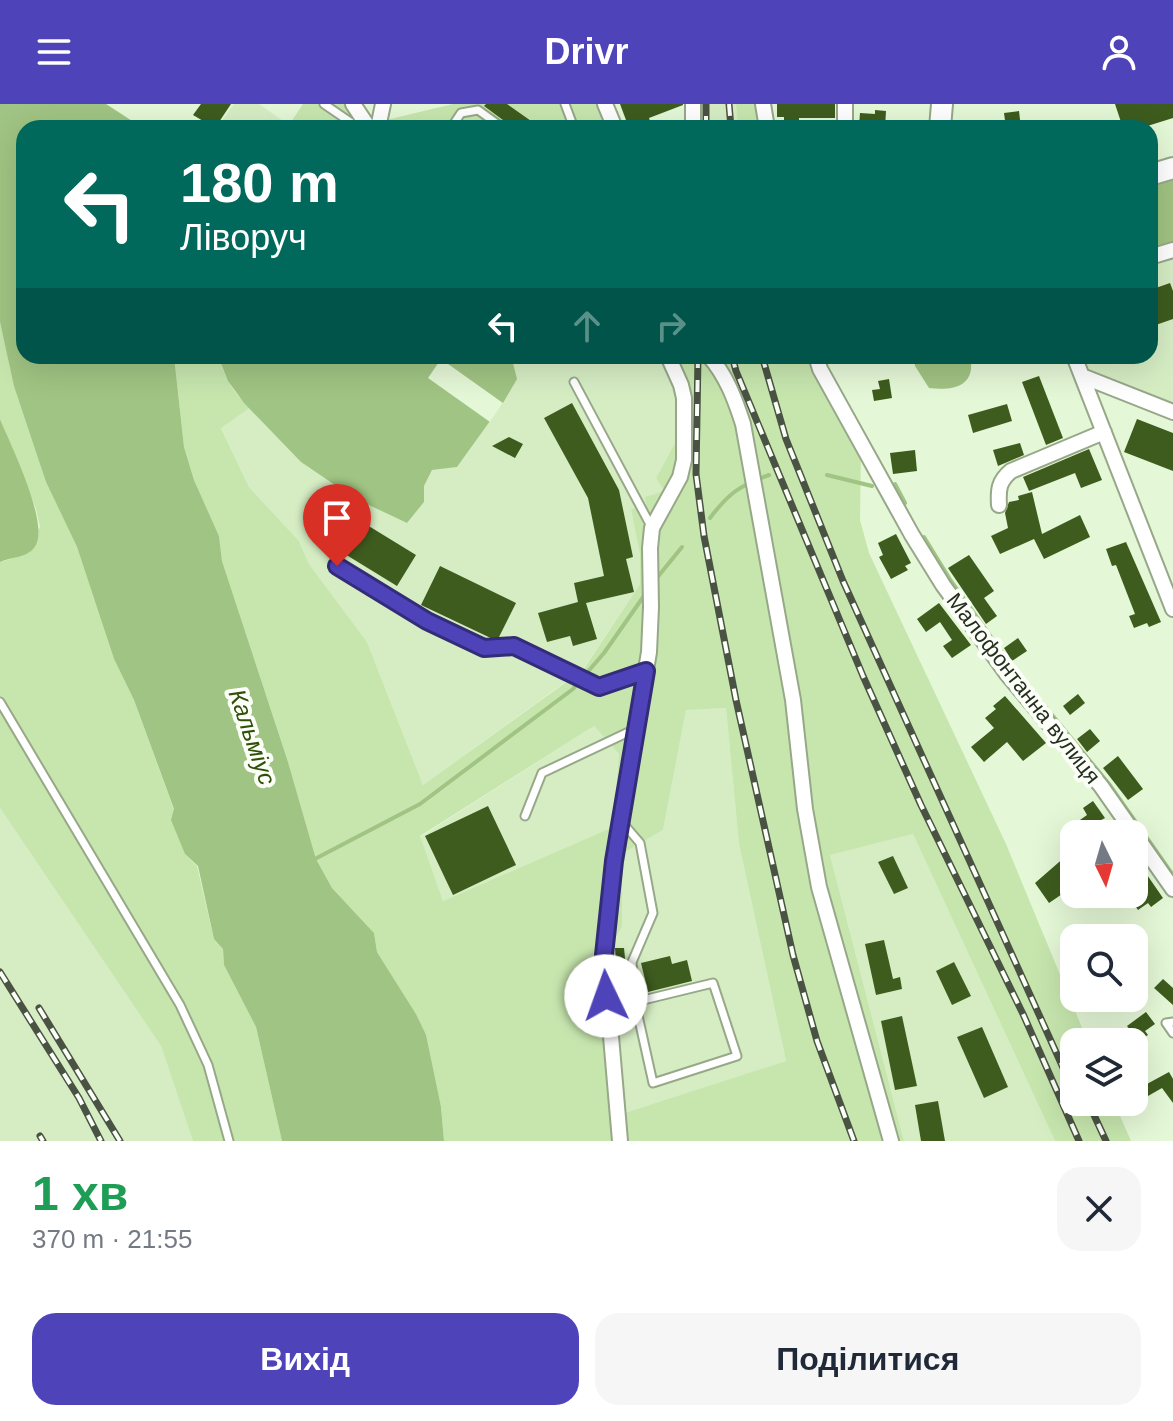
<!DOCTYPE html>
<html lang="uk">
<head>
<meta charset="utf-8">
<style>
	:root { --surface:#fff; --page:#f6f6f7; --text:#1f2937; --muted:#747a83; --accent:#4f43ba }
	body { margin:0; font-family:Arial,sans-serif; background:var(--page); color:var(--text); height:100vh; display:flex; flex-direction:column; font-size:30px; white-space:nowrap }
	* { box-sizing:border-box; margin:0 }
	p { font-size:26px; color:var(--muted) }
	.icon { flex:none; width:44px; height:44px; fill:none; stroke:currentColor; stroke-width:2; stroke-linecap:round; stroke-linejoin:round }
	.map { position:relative; height:1037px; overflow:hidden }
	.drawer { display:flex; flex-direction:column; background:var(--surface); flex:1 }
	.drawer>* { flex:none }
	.hud { position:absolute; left:16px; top:16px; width:1142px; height:244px; border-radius:24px; box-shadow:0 8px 32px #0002; background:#00695c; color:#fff; overflow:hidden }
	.needle { width:52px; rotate:175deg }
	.tools { position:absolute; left:1060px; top:716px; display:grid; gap:16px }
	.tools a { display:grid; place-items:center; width:88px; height:88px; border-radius:16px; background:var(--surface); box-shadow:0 8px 32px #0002; font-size:40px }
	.pin { position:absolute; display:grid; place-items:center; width:68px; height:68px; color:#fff; margin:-82px -34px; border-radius:50% 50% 50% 0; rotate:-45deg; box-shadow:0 0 8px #0007 }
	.pin .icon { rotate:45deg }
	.me { position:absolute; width:88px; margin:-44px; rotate:357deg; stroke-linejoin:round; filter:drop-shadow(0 0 6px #0008) }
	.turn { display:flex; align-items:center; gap:28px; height:168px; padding:0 32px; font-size:36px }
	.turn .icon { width:104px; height:104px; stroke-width:2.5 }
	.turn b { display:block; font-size:56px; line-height:68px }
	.lanes { display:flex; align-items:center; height:76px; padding:0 32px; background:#0003; justify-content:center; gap:40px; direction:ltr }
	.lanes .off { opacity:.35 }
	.round { display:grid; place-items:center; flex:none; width:84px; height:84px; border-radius:24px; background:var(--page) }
	.headline { display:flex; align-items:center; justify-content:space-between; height:136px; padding:0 32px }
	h1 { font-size:48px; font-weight:700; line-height:60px; color:#1e9e55 }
	.button { display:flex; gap:16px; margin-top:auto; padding:16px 32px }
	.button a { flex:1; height:92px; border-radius:24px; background:var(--accent); color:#fff; font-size:32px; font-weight:700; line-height:92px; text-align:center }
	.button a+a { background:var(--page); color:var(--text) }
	header { display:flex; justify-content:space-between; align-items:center; height:104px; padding:0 32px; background:var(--accent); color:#fff; font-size:36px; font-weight:700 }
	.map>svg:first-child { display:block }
	.built { fill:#d6edc4 }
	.green { fill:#c7e6ae; fill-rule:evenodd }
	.forest { fill:#a0c382 }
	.water { fill:#a0c483 }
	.pier { fill:#e4f7d6 }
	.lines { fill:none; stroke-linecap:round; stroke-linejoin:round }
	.stream { stroke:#a0c483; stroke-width:4 }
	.building { fill:#3e5c1e }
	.lane-casing { stroke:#97a889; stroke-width:11 }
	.street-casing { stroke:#97a889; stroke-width:18 }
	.secondary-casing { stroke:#97a889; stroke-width:24 }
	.lane { stroke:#fff; stroke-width:7 }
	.street { stroke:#fff; stroke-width:14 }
	.secondary { stroke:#fff; stroke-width:20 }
	.rail-casing { stroke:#4a5343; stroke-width:7 }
	.rail { stroke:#fbfff8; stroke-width:4; stroke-dasharray:12; stroke-linecap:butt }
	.route-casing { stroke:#332c79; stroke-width:20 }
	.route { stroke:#4f43ba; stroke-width:14 }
	.labels { text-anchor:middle; stroke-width:8; stroke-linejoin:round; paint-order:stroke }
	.street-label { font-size:22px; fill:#262d21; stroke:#fbfff8 }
	.water-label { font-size:24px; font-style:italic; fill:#304f09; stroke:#fbfff8 }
</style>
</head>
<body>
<header><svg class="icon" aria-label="menu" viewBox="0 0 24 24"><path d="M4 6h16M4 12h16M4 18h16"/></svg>Drivr<svg class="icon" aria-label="person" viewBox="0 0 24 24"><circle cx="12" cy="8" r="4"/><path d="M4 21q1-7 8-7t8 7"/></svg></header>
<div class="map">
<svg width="1173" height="1037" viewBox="0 0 1173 1037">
	<rect width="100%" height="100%" fill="#e4f7d6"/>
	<path class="built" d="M234,0H259L293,24H217Z
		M699,0H736L738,24H699Z
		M1173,153V301L1085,266L1080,252H1150V161Z
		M507,252H657L676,289V337L656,374L664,387L647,401L631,405L640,451V480L583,565L423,681L367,538L309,460L299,437L249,383L221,323L251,303L301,358L354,394L407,419L424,398V382L432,366L457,363L503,299L513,259Z
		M726,604L739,740L786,957L625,1010L609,845L622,823V750L663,726L686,605Z
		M594,622L619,650L613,723L443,797L420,733Z
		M0,704L161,942L193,1037H0Z
		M913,730L1055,1037H904L830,751Z"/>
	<path class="green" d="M303,0H346L361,22L453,0H561L570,24H293L289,21Z
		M567,0H602L611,24H577Z
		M736,0H757L761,24H738Z
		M0,218L15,282L46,378L77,443L114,555L134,596L174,706L185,750L197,762L214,835L223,845L224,861L256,923L282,1037H193L161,942L0,704V458L20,452L40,423L36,405L0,315Z
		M174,252H218C225,271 233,292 251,303L221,324L249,383L299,437L309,460L367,538L423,681L583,566L640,480V451L631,405L646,401L645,393L664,387L656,374L676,337V289L657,252H810L861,349L860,416L869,449L1006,740L1088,938H1074V998H1114L1131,1037H1055L913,730L830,751L904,1037H444L441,1003L416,910L377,848L374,829L332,784L316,755L288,658L222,457L219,432L194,376L184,343ZM726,604L739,740L786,957L625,1009L609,845L622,823V750L663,726L686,606ZM594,622L619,650L613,723L443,797L420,732Z"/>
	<path class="forest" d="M1173,74V140L1150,148V81Z
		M913,252H970C977,283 952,287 929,284L915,262Z
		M0,315C10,340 52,423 34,444C26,454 11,453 0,458Z"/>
	<path class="water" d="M0,0H106L143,24H24V252H174L184,343L194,376L219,432L222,457L288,658L316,755L332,784L374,829L377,848L416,910L426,931L441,1003L444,1037H282L256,923L224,861L223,845L214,835L198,762L185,750L171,716L174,705L134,596L114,555L77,443L46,378L14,282L0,218Z
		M218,252H507L513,259L517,275L503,299L457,363L432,366L424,382V398L407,419L354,394L301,358L244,299L228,277Z"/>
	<path class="pier" d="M441,255L503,299L490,318L428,274Z"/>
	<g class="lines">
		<path class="stream" d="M827,371L872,382
			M895,380L905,399
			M710,414C729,389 739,382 769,371
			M924,433L951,477L1011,561L1109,680L1173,771
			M656,475L682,443
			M311,757L420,700L573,585L604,549L646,489"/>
	</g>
	<path class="building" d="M201,0H231L215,24L193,11Z
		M486,0H507L541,24H509L507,19L484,2Z
		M620,0H683V1L649,14L652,24H629Z
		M777,0H835V14H799V24H784V13H777Z
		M1115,0H1173V14L1141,24H1123Z
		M875,6L886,7L885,24L859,22L860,9L875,10Z
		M1019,7L1021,24H1006L1004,9Z
		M1170,179L1173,187V215L1150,223V186Z
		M1039,272L1063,334L1046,341L1022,278Z
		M889,275L892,294L874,297L872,286L880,285L878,277Z
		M572,299L619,386L633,453L626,455L634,488L586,499L597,535L573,542L570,532L547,538L538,509L578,498L574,479L604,472L588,394L544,314Z
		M1007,300L1012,317L973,329L968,311Z
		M1137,315L1173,329V367L1124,348Z
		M509,333L523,340L515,354L492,342Z
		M1020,339L1024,351L998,362L993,346Z
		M1089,345L1102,376L1081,384L1075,369L1029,387L1023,373Z
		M915,346L917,367L893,370L890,349Z
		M1032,388L1042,430L1080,411L1090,433L1044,455L1034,435L1000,450L991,432L1008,424L1005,409L1009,398L1019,396L1018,392Z
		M341,405L416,451L397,482L322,436Z
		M896,430L911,459L905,462L908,466L891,475L879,453L883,451L878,439Z
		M1126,438L1161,518L1149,523L1147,519L1134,524L1129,512L1135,510L1116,461L1112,462L1106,445Z
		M969,451L994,487L984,494L997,512L986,520L948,464Z
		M440,462L516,499L497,537L421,501Z
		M939,499L971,541L952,554L943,542L952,536L940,518L926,528L917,515Z
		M1018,534L1027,547L1012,557L1004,544Z
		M1078,590L1085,599L1070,611L1063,602Z
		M1005,592L1046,639L1023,657L1007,638L984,658L971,643L994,624L985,614L996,605L993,602Z
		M1090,625L1100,637L1087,648L1077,635Z
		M1118,652L1143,685L1128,696L1103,664Z
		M1093,697L1105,714L1075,730L1070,723L1087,711L1083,704Z
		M488,702L516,761L453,791L425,732Z
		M893,752L908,784L894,790L878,758Z
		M1066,752L1074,764V782L1049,799L1035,779Z
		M1134,752L1163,794L1151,803L1148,799L1138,806L1127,790H1134Z
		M884,836L893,875L900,873L902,885L876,891L865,840Z
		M615,844H624L631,915L620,916Z
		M670,852L672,860L687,856L692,877L648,888L641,859Z
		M954,858L971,892L952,901L936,867Z
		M1163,875L1173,884V901L1154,884Z
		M1146,908L1155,920L1145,927L1148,931L1138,937L1127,922Z
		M902,912L917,982L895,986L881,917Z
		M982,923L1008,983L984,994L957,933Z
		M1169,968L1173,975V999L1162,984L1134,1000V987Z
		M938,997L945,1037H921L915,1001Z"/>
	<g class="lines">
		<defs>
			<path id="lane" d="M324,0L359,24
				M565,0L574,24
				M451,24L461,9L478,6L503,24
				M574,278L652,424
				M337,462L427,517L484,544L514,542L599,583L644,568
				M0,598L180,901L208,961L229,1037
				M525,712L542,669L635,625
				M621,717L640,739L653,809L632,858L635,898L653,979L737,952L713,879L635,898
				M1173,918L1166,919L1173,929"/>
			<path id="street" d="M353,0L369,24
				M605,0L615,24
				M763,0L767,24
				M845,0V24
				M378,24L383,0
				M693,24V0
				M1150,153L1173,146
				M709,252C726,271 735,295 743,320L793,596L805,705L819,783L891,1037
				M816,252L820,265L912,431L943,481L1007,570L1101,682L1173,785
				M1074,252L1173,505
				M1082,272L1173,308
				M999,401C998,385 999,377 1011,367L1104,328
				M620,1037L604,851L614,757L649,548L651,503L650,444L652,424L680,373L684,356V294L681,281L668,252"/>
			<path id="secondary" d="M940,24L942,0
				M1150,71L1173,64"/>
		</defs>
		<use href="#lane" class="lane-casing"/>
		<use href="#street" class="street-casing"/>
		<use href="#secondary" class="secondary-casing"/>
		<use href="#lane" class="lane"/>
		<use href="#street" class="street"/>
		<use href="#secondary" class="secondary"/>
		<defs>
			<path id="rail" d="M729,0L731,24
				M706,24V0
				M698,252L696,370L704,432L736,596L793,851L817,937L854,1037
				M732,252L736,267L863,572L921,701L1023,910L1079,1037
				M762,252L786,335L843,477L1074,988
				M0,868L79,994L101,1037
				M39,904L120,1037
				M1088,998L1106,1037
				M40,1032L43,1037"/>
		</defs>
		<use href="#rail" class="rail-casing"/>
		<use href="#rail" class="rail"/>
	</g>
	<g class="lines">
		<defs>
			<path id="route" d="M337,462L427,517L484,544L514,542L599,583L646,567L614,757L604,851L606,892"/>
		</defs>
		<use href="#route" class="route-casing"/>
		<use href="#route" class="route"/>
	</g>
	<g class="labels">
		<g class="street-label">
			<text transform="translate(1024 584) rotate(52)" y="8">Малофонтанна вулиця</text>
		</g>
		<g class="water-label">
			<text transform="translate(252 633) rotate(71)" y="8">Кальміус</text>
		</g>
	</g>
</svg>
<div class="tools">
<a><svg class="needle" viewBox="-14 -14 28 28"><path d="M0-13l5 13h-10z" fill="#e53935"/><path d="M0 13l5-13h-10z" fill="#747a83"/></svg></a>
<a><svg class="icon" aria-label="search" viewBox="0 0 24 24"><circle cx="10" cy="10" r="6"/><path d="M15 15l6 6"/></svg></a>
<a><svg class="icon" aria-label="layers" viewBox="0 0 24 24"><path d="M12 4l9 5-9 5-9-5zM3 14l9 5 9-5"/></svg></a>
</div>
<div class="pin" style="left:337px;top:462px;background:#d93025"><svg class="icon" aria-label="arrive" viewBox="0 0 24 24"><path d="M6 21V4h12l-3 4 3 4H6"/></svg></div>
<svg class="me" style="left:606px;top:892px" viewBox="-20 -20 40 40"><circle r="19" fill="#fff"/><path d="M0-13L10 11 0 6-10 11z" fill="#4f43ba"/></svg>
<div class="hud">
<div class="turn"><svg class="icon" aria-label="left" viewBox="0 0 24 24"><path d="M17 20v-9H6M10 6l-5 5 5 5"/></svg><div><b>180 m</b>Ліворуч</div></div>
<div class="lanes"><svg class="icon" aria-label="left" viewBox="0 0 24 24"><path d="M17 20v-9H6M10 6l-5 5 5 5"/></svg><svg class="icon off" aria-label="ahead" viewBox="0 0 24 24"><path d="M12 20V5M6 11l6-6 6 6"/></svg><svg class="icon off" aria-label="right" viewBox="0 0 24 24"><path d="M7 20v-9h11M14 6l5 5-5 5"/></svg></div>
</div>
</div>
<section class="drawer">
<div class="headline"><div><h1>1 хв</h1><p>370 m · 21:55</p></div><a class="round"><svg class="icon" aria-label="close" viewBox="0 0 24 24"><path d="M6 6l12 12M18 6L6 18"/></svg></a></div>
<div class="button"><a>Вихід</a><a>Поділитися</a></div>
</section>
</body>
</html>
